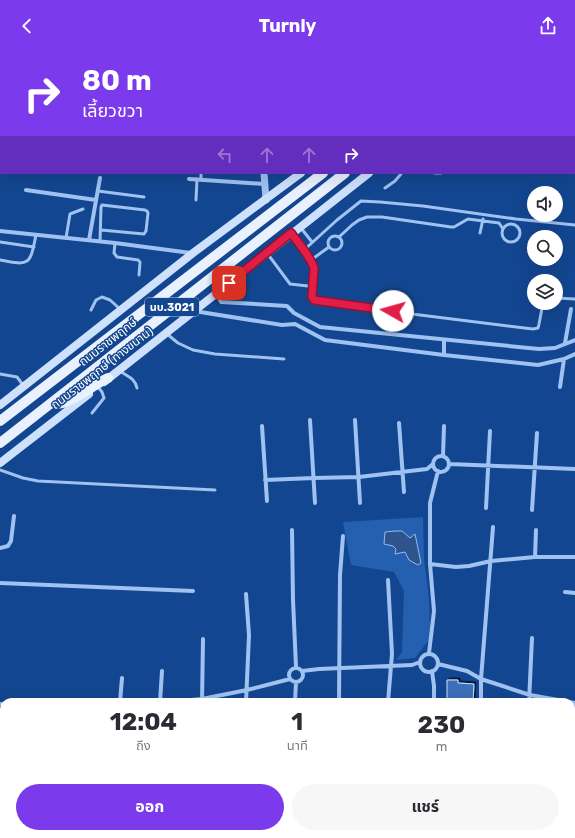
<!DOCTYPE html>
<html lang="th">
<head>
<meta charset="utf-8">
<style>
	:root { --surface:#fff; --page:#f7f7f7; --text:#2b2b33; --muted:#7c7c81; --accent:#7c3aed }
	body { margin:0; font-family:Rubik,"Noto Sans Thai",sans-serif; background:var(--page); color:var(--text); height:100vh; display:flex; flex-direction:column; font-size:15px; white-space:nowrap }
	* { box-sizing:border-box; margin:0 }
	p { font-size:13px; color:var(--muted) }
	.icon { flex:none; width:22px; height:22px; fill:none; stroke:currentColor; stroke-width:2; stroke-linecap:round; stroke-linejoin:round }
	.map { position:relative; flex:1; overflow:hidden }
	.sheet { position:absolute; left:0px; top:646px; width:575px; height:140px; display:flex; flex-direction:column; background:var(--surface); border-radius:12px 12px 0 0; box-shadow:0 4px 16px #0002 }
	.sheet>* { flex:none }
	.guide { position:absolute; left:0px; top:0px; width:575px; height:122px; box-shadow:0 4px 16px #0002; background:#7c3aed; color:#fff; overflow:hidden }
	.buttons { position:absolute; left:527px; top:134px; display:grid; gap:8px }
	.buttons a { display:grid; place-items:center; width:36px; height:36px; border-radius:50%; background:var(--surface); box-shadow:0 4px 16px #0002; font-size:20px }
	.pin { position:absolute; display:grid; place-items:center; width:34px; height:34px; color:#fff; margin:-17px; border-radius:8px; box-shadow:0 2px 6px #0006 }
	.me { position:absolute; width:44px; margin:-22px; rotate:277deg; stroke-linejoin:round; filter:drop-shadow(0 0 3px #0008) }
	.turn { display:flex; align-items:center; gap:14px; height:84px; padding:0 16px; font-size:18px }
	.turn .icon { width:52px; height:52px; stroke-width:2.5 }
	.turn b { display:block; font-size:28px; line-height:34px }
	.lanes { display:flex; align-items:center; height:38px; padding:0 16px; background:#0003; justify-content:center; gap:20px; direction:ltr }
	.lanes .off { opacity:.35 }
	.eta { display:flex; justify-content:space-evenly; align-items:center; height:68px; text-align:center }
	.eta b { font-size:24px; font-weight:700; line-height:28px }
	.button { display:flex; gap:8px; margin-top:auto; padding:8px 16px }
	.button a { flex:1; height:46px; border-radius:24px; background:var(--accent); color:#fff; font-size:16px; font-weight:700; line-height:46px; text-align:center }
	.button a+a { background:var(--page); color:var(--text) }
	header { display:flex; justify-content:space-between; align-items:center; height:52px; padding:0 16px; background:var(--accent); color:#fff; font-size:18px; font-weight:700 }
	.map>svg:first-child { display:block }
	.green { fill:#255faf }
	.water { fill:#2f548b; stroke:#90bcf5 }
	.building { fill:#3c70b9; stroke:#c6ddfc; filter:url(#shadow) }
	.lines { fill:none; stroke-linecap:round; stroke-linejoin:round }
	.service { stroke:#9fc2f1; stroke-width:3 }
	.minor { stroke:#9fc2f1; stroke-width:4 }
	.tertiary { stroke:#9fc2f1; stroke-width:7 }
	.secondary { stroke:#cde0fc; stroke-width:8 }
	.primary { stroke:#e9f1ff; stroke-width:10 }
	.route-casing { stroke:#92132f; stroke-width:10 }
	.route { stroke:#e11d48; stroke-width:7 }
	.labels { text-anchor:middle; stroke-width:3; stroke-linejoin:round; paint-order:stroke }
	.shield { fill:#134690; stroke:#b8c8de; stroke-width:1 }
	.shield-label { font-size:11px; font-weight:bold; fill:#fff }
	.street-label { font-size:12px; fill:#fff; stroke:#134690 }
</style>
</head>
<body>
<header><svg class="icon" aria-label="back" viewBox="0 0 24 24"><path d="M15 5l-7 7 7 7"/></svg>Turnly<svg class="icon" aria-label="share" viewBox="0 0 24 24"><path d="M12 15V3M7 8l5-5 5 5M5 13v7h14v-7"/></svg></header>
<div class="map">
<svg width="575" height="786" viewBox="0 0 575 786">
	<defs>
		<filter id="shadow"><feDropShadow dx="2" dy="-2" stdDeviation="0" flood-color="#0009"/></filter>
	</defs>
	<rect width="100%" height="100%" fill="#134690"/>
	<path class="green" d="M423,465L424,506L429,547L430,575L428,589L415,606L396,608L402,600L404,539L394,520L351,513L343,470Z"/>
	<path class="water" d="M395,479H402L410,486L415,482L421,511L418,513L409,508L405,500L395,502L396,497L393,494L384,492L385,480Z"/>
	<path class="building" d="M447,628H458V631L474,632L473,650H447Z"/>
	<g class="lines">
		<path class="service" d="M154,0H158
			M386,0V1
			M574,111L575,101
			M435,121H441
			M201,127V121
			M385,136L395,129L401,122L400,121
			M98,139L144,145
			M196,148L197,127
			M502 181a9 9 0 1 1 18 0a9 9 0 1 1-18 0Z
			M301,176L312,190
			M480,181L483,167
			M292,183C300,193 310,203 314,216L312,245L316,250L533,277L538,276L539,272L543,251
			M328 191a7 7 0 1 1 14 0a7 7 0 1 1-14 0Z
			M339,185L352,173L359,168L367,165H382L451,175H454L468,167L499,171L503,177
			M66,186L70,162L83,157
			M100,189L101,155L102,153L145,158L147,159L148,161L146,179L144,182L101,178
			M0,190L34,195
			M115,191L114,201L117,205L138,208L140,210L139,223
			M304,198L337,168L361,149L380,150L423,154L516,167L575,173
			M267,201L290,232L308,234
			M0,208C30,214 30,213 36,183
			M311,208L329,195
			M556,246L575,247
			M91,258L96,248L102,245L110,248L120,257
			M167,282L178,291L193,298L215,302L284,307
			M120,319C128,325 135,326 137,336
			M0,322L17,325L23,333
			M92,361L104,346L102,340L98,335
			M0,418L23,426L38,429L215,438
			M0,698H4"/>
		<path class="minor" d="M34,0L42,1
			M574,61H575
			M574,95H575
			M189,127L264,132
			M26,138L96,148
			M0,179L115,191L191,201
			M89,188L100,126
			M217,241L221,250L287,254L294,261L320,275L539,297L555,296L575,288
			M194,259L282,273L295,272L325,288L444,303L538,313L564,307L575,302
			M565,291L571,257
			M444,303V288
			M560,335L564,307
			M310,368L315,451
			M355,368L360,451
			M399,371L404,440
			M262,374L267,449
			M433 412a8 8 0 1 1 16 0a8 8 0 1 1-16 0Z
			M443,404L444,374
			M450,412L575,417
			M265,428L314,426L359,425L427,417L433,412
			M486,456L490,379
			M532,458L537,381
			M292,478L293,548L296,615
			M0,496L8,494L11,489L14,464
			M535,505L536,478
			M430,512L456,515L469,514L491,509L535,505H575
			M388,528L392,602L388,650
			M0,531L193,539
			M565,540L575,541
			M246,542L249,583L246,650
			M429,601L434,559L430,512V451L438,419
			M420 611a9 9 0 1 1 18 0a9 9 0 1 1-18 0Z
			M438,612L467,619L481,627L530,643L575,651
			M289 623a7 7 0 1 1 14 0a7 7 0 1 1-14 0Z
			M302,619L319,617L412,613L420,610
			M432,619L434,634V650
			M120,650L122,626
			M160,650L162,619
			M167,650L202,647L247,638L290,627
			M202,650L203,587
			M295,650L296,630
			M339,650L340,523L343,484
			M481,650V627L493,475
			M529,650L532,586
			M1,652H4
			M571,724L575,654
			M156,786V782
			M235,786V782"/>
		<path class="tertiary" d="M172,1H175
			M204,1L205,0
			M0,64H1
			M264,121L266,148
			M0,751H4
			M571,763H575"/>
		<path class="secondary" d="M457,1L458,0
			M524,1L525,0
			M104,330L369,121
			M0,353L193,201L301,121
			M0,411L89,342"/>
		<path class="primary" d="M478,1L479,0
			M500,1L502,0
			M51,351C55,351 59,352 63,351C79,346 93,333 108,326
			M0,369L323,121
			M0,391L345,121"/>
	</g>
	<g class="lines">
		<defs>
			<path id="route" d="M229,231L291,181C299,192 309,202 314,216L312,245L314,248L393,259"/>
		</defs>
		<use href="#route" class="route-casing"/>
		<use href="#route" class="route"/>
	</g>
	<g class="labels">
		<rect class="shield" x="145" y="246" width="54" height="18" rx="3"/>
		<g class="shield-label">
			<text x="172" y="259">นบ.3021</text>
		</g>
		<g class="street-label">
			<text transform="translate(108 290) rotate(-38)" y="4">ถนนราชพฤกษ์</text>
			<text transform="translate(102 316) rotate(-38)" y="4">ถนนราชพฤกษ์ (ทางขนาน)</text>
		</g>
	</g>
</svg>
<div class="buttons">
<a><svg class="icon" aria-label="sound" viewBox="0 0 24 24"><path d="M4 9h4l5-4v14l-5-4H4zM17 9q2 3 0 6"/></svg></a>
<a><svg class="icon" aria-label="search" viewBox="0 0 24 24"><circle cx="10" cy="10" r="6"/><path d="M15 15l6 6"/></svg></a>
<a><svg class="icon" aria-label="layers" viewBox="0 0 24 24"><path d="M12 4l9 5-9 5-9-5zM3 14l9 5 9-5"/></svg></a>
</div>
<div class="pin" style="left:229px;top:231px;background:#d93025"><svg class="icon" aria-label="arrive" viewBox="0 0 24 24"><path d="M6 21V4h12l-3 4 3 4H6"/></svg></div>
<svg class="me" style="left:393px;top:259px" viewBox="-20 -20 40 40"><circle r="19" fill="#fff"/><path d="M0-13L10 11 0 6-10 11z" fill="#e11d48"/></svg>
<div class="guide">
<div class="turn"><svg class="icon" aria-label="right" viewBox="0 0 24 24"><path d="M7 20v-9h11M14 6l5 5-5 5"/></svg><div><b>80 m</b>เลี้ยวขวา</div></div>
<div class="lanes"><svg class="icon off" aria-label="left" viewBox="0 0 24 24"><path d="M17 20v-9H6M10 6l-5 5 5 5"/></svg><svg class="icon off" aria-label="ahead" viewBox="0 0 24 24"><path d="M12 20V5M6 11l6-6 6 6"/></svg><svg class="icon off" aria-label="ahead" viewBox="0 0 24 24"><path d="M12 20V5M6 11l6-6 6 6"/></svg><svg class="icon" aria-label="right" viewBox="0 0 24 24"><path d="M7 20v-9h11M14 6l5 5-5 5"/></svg></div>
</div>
<section class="sheet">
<div class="eta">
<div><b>12:04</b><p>ถึง</p></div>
<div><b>1</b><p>นาที</p></div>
<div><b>230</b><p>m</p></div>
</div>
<div class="button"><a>ออก</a><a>แชร์</a></div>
</section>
</div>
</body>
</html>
